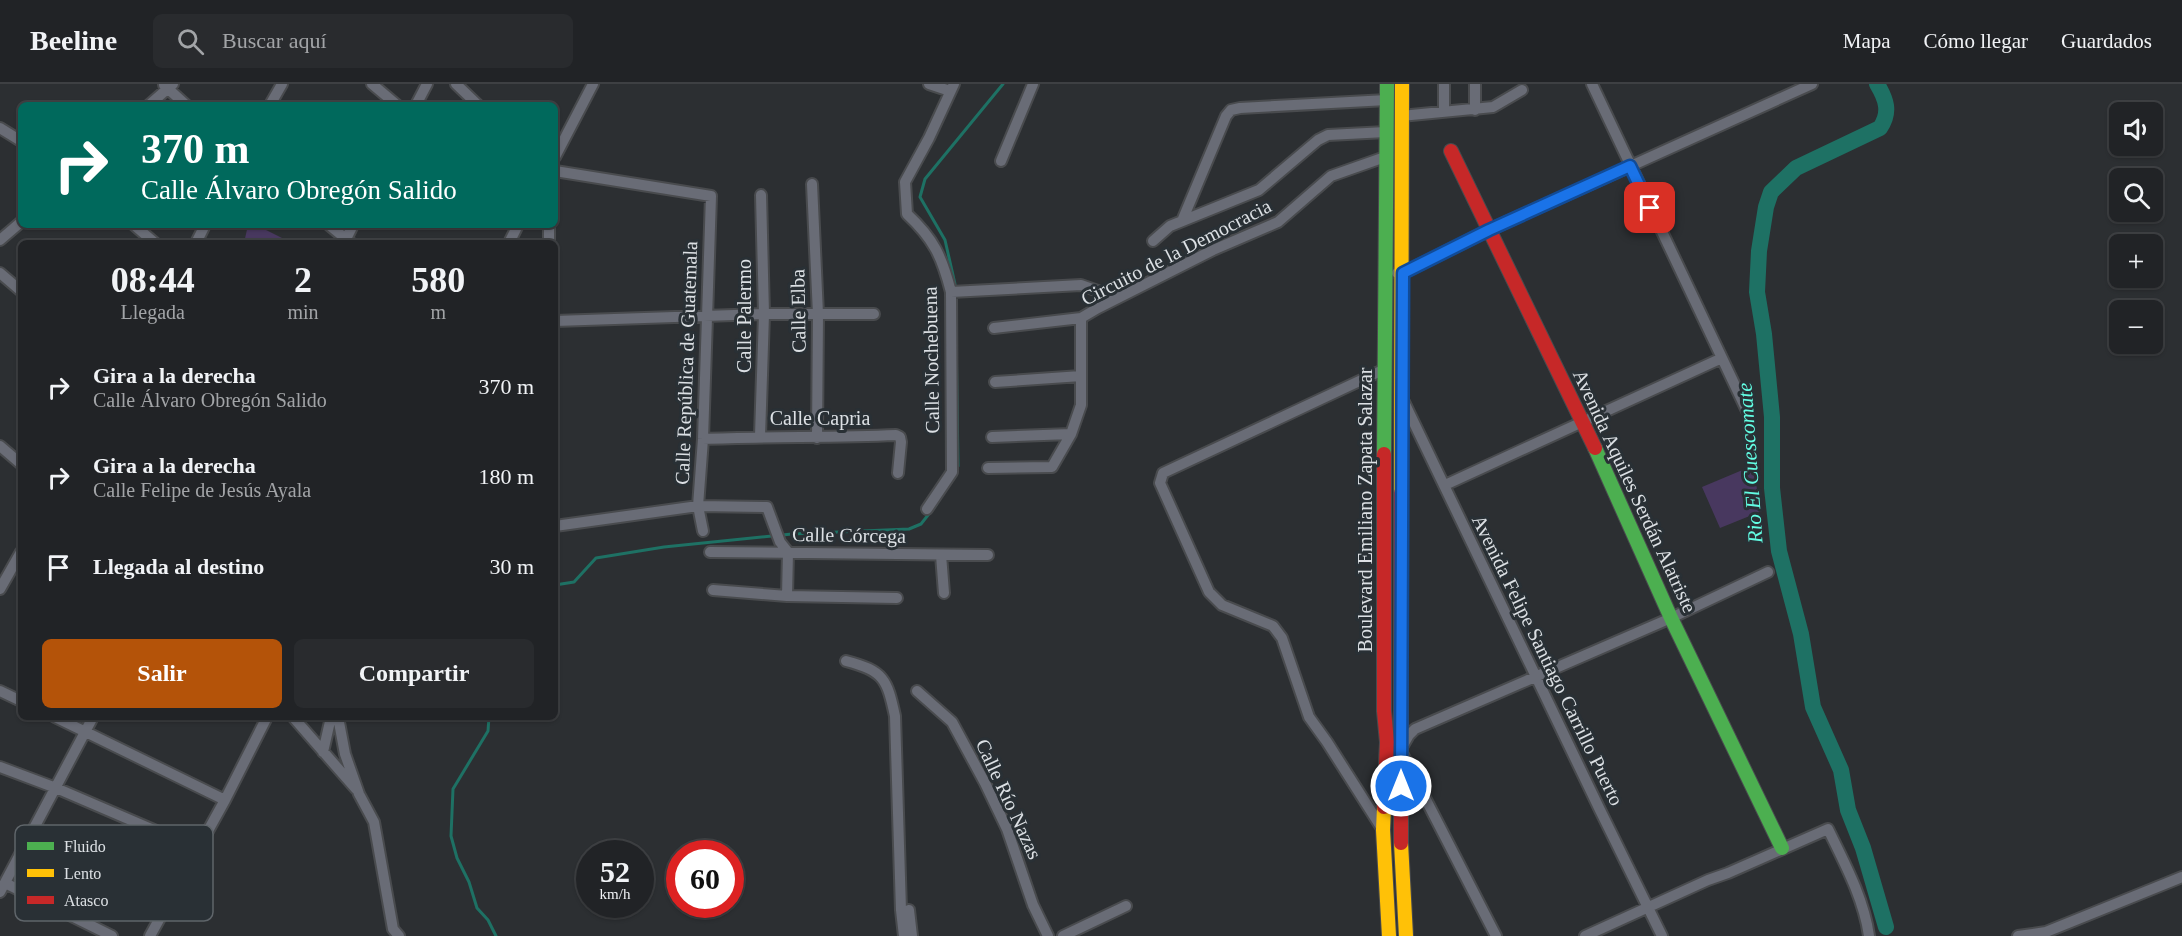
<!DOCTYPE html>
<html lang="es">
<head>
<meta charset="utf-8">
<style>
	:root { --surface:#212326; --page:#292b2e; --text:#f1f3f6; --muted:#a2a4a7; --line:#3e4043; --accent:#b45309 }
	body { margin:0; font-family:Georgia,serif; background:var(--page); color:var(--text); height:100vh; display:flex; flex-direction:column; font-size:22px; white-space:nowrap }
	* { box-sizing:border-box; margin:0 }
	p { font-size:20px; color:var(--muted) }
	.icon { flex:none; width:33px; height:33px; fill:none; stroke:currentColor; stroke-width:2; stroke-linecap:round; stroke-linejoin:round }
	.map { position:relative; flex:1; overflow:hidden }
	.drawer { position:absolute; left:18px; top:156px; width:540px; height:480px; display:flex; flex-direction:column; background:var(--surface); border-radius:9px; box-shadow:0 2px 4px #0004,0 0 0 2px var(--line) }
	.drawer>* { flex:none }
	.top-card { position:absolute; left:18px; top:18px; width:540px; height:126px; border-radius:9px; box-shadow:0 2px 4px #0004,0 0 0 2px var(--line); background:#00695c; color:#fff; overflow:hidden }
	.controls { position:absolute; left:2109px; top:18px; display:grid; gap:12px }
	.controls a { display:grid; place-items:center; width:54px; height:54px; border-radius:9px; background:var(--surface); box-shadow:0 2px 4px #0004,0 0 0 2px var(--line); font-size:30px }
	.speed { position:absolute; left:576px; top:756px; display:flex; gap:12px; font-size:30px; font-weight:700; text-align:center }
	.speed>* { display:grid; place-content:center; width:78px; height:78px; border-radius:50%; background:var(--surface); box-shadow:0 2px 4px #0004,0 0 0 2px var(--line); line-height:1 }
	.speed small { font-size:15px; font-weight:400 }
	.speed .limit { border:9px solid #d22; background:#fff; color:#111 }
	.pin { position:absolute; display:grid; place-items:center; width:51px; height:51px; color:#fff; margin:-26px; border-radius:12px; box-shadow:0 3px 9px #0006 }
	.me { position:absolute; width:66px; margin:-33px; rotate:0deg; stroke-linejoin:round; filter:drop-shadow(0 0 4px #0008) }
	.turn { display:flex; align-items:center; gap:21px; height:126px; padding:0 24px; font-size:27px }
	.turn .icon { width:78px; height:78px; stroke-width:2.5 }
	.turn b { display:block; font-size:42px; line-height:51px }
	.eta { display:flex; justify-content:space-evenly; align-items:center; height:102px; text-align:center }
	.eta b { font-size:36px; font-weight:800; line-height:42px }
	.primary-button { display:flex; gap:12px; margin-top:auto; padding:12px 24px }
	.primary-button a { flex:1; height:69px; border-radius:9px; background:var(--accent); color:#fff; font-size:24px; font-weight:800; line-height:69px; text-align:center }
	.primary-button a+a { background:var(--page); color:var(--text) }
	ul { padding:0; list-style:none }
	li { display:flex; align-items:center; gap:18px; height:90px; padding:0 24px }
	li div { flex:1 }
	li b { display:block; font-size:22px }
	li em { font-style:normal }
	header { display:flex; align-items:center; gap:36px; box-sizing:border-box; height:84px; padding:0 30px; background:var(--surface); border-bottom:2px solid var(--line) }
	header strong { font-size:28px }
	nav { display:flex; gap:33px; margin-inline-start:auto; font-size:21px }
	.search { width:420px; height:54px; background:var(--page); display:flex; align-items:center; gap:15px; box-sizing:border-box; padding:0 21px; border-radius:9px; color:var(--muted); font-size:22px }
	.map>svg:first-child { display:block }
	.green { fill:#48385f }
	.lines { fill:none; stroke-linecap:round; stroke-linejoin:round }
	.stream { stroke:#1e7164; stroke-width:3 }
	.river { stroke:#1e7164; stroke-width:16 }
	.street-casing { stroke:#494b4e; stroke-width:14 }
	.fast-casing { stroke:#494b4e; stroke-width:16 }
	.slow-casing { stroke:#494b4e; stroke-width:16 }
	.jam-casing { stroke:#494b4e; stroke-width:16 }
	.street { stroke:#696c76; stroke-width:10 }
	.fast { stroke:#4caf50; stroke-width:14 }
	.slow { stroke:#ffc107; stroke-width:14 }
	.jam { stroke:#c62828; stroke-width:14 }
	.route-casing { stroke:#114b97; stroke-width:15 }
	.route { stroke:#1a73e8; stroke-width:10 }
	.labels { text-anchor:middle; stroke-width:6; stroke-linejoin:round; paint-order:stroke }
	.street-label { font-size:20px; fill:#dce0e4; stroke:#293035 }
	.water-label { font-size:21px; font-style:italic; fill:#63fee4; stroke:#293035 }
	.key { fill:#293035; stroke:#5f656a; stroke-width:1.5 }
	.key-label { font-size:16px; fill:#dce0e4 }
</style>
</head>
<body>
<header>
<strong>Beeline</strong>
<div class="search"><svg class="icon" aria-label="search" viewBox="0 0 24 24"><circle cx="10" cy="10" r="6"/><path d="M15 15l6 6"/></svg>Buscar aquí</div>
<nav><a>Mapa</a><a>Cómo llegar</a><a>Guardados</a></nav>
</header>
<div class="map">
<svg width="2182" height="852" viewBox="0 0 2182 852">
	<rect width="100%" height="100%" fill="#2c2f32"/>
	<path class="green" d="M248,141H256L292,159H244Z
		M1752,382L1762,427L1720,444L1702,403Z"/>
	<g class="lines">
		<path class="stream" d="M955,200L945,156L920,113L925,95L1003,0
			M955,387L958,382L956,244
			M555,501L574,498L596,474L664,463L792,450L909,445L921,440L936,421
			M489,633L488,647L453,705L451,752L457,774L469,798L477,824L488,836L496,852"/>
		<path class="river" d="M1877,0C1886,15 1891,28 1880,44L1796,84L1771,108L1766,123L1759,167L1757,208L1764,250L1772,333V404L1779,467L1801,550L1813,623L1841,686L1848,726L1863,764L1886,843"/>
		<defs>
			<path id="street" d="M372,0L397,21
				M456,0L478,21
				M929,0L950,7
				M1592,0L1749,331
				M164,1L186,21
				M149,21L173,0
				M270,21L282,0
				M416,21L427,0
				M1475,26V0
				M1444,27V1
				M1401,32L1493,23L1522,6
				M0,44L21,57
				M555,73L593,0
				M1001,77L1033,0
				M555,87L711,112L703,355L698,422L703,447
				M812,100L818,230L817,354
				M1182,137L1226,32L1231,26L1240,24L1387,16
				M134,141L155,159
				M329,141L351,159
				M549,141V159
				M0,156L21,138
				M1153,157L1170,142L1259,106L1318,56L1328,51L1386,48
				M196,159L205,141
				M344,159L353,141
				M509,159L518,141
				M0,189L21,207
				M1397,189H1403L1489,146L1812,0
				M951,208L1081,201L1118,214
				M555,237L764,230H874
				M994,244L1081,234L1098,224L1213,166L1278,138L1331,92L1385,73
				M995,298L1081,292
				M1404,318L1600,726L1662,852
				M760,352L764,230L761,111
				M992,353L1071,350
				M703,355C768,352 832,354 896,351L900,353L901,358L898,389
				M0,362L21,380
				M988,384L1052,383L1071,350L1081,321V234
				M1445,401L1722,274
				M927,425L952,388L951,208C942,173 934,155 907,130L905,98L929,54L954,0
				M555,442L698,422L767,423L780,458L788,468L787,512
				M710,468L988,471
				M941,471L944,509
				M0,505L21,468
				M713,506L787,512L897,514
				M846,577C884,587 887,595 895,632L901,826L904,852
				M0,607L21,617
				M917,607L952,638L985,699L1007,745L1033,821L1048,852
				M55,633L225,716
				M293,633L356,705
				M338,633L345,670L359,710L374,738L393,845L399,852
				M1402,663L1409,651L1415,645L1671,534L1768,488
				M323,668L331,633
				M1403,671L1496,852
				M0,683L56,704L198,765
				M1383,746L1327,658L1309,633L1282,554L1273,542L1222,521L1209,508L1160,399L1163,389L1385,285
				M5,799L112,852
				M0,808L93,633
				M909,826L912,852
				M150,852L225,716L267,633
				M1063,852L1126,822
				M1585,852L1708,796L1728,789L1828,745C1844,778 1864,815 1869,852
				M2018,852L2046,848L2182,793"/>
			<path id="fast" d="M1595,364L1671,534L1782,764
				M1384,370L1387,0"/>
			<path id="slow" d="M1401,409L1402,0
				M1384,723L1383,746L1389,852
				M1401,759L1406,852"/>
			<path id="jam" d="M1451,67L1595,364
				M1384,723L1387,658L1384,627V370
				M1401,759V409"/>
		</defs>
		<use href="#street" class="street-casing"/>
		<use href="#fast" class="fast-casing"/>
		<use href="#slow" class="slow-casing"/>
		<use href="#jam" class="jam-casing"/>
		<use href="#street" class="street"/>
		<use href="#fast" class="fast"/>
		<use href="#slow" class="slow"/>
		<use href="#jam" class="jam"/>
	</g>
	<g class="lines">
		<defs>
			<path id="route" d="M1401,702L1403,189L1489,146L1630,82L1650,124"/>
		</defs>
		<use href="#route" class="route-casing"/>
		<use href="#route" class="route"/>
	</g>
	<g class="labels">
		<g class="street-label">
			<text transform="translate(1176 168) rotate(-27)" y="7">Circuito de la Democracia</text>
			<text transform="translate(798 227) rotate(-91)" y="7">Calle Elba</text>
			<text transform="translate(744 232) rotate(-90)" y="7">Calle Palermo</text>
			<text transform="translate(931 276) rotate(-91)" y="7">Calle Nochebuena</text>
			<text transform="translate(686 279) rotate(-88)" y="7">Calle República de Guatemala</text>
			<text x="820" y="341">Calle Capria</text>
			<text transform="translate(1635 407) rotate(65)" y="7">Avenida Aquiles Serdán Alatriste</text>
			<text transform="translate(1365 426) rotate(-90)" y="7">Boulevard Emiliano Zapata Salazar</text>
			<text transform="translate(849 451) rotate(1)" y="7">Calle Córcega</text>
			<text transform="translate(1548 576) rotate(64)" y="7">Avenida Felipe Santiago Carrillo Puerto</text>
			<text transform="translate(1009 715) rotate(65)" y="7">Calle Río Nazas</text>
		</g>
		<g class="water-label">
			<text transform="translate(1750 379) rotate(-94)" y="7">Rio El Cuescomate</text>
		</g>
	</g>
	<rect x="15" y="741" width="198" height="96" rx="9" class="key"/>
	<rect x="27" y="758" width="27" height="8" fill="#4caf50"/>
	<rect x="27" y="785" width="27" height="8" fill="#ffc107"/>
	<rect x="27" y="812" width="27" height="8" fill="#c62828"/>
	<g class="key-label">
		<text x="64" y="768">Fluido</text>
		<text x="64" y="795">Lento</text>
		<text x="64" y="822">Atasco</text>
	</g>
</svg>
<div class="controls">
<a><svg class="icon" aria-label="sound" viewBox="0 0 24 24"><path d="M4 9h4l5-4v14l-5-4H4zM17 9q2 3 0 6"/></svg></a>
<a><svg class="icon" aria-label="search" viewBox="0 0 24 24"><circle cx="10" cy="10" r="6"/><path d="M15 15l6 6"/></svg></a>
<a>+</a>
<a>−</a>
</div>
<div class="speed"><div>52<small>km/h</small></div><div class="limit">60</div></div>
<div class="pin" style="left:1650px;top:124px;background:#d93025"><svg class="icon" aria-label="arrive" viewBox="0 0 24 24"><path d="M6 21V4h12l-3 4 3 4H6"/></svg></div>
<svg class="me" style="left:1401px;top:702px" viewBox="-20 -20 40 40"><circle r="17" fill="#1a73e8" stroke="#fff" stroke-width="3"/><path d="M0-11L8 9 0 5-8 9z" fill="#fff"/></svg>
<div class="top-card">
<div class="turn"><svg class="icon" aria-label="right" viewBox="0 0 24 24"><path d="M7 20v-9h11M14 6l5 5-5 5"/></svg><div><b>370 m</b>Calle Álvaro Obregón Salido</div></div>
</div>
<section class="drawer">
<div class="eta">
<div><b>08:44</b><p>Llegada</p></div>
<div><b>2</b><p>min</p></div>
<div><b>580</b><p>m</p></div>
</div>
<ul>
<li><svg class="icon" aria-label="right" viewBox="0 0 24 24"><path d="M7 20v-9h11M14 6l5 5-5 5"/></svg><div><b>Gira a la derecha</b><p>Calle Álvaro Obregón Salido</p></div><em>370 m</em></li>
<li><svg class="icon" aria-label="right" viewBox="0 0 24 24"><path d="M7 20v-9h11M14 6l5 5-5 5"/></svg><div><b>Gira a la derecha</b><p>Calle Felipe de Jesús Ayala</p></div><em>180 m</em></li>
<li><svg class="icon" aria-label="arrive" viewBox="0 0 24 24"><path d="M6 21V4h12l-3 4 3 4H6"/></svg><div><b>Llegada al destino</b></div><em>30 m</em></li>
</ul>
<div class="primary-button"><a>Salir</a><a>Compartir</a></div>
</section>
</div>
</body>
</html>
